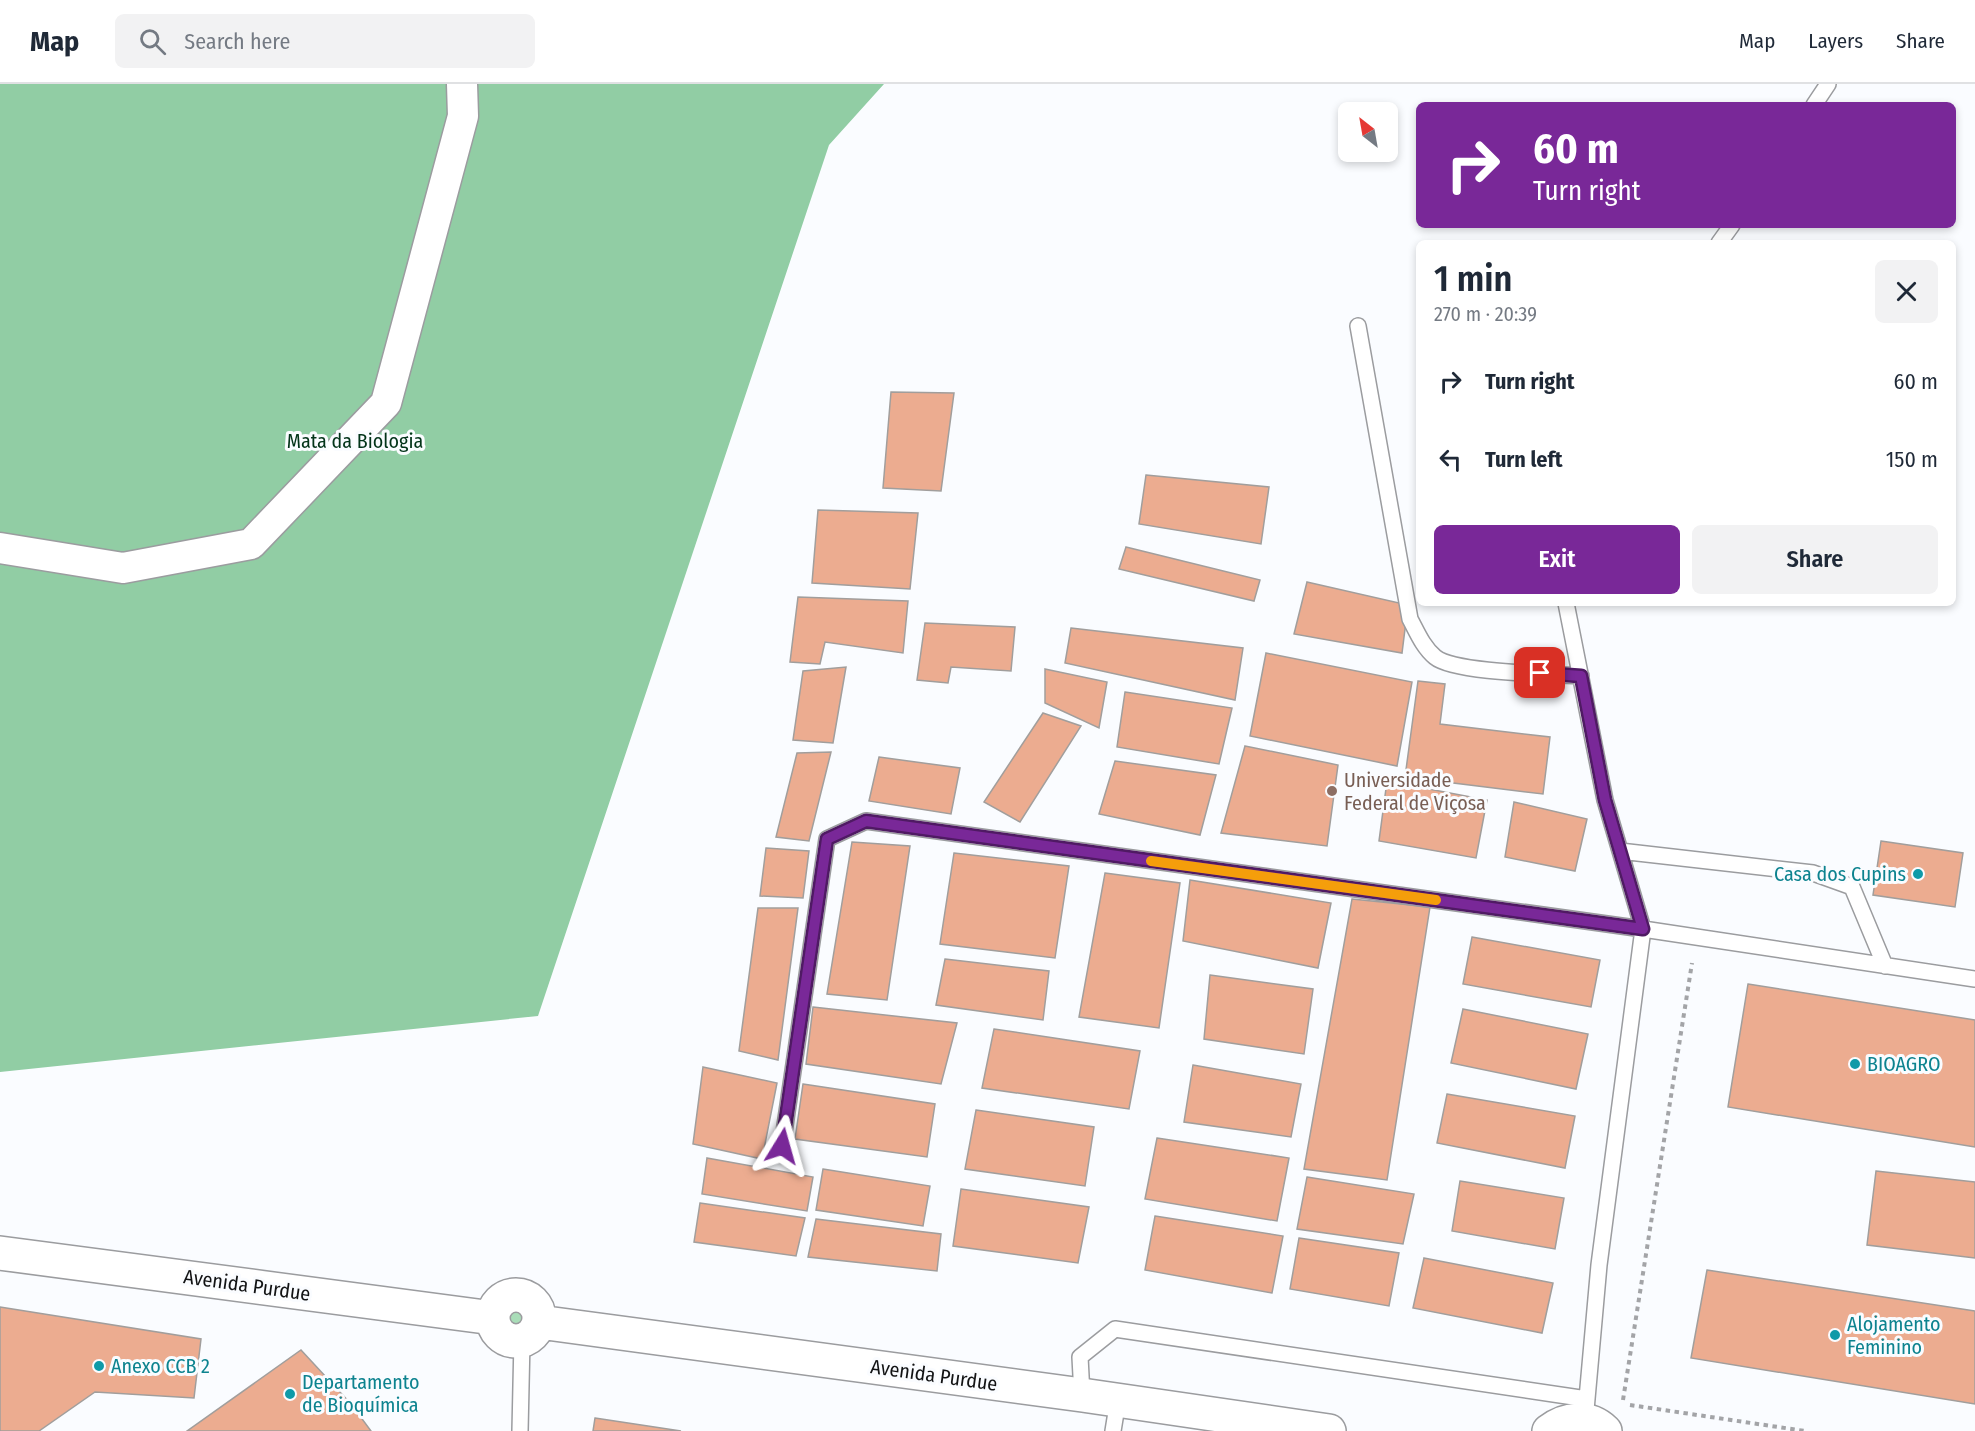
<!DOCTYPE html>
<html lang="en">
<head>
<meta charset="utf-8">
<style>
	:root { --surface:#fff; --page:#f2f2f3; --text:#1f2937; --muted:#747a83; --line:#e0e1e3; --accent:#792898 }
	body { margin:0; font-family:"Fira Sans Condensed",sans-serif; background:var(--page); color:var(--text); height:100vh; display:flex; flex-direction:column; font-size:22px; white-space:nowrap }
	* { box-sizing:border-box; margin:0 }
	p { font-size:20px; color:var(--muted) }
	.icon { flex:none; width:33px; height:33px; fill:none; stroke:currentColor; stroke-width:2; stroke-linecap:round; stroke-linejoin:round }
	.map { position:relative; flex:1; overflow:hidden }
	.side { position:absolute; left:1416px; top:156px; width:540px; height:366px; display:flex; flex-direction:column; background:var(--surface); border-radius:9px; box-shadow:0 3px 9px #0003 }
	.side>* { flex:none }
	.guide { position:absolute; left:1416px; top:18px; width:540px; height:126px; border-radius:9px; box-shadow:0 3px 9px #0003; background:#792898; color:#fff; overflow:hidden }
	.needle { width:39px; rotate:329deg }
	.controls { position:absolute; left:1338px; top:18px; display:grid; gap:12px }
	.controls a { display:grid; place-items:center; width:60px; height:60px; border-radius:9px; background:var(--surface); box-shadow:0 3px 9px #0003; font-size:30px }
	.pin { position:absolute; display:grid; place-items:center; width:51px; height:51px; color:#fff; margin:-26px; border-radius:12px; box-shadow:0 3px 9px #0006 }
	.me { position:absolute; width:66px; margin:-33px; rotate:8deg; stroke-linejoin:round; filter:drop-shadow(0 0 4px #0008) }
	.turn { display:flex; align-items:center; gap:21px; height:126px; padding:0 18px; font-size:27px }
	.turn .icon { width:78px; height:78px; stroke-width:2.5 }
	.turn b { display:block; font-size:42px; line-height:51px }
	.round { display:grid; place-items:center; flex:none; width:63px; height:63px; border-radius:9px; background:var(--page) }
	.overview { display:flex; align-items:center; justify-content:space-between; height:102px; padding:0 18px }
	h1 { font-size:36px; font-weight:600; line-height:45px }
	.cta { display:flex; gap:12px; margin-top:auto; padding:12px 18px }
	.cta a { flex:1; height:69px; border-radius:9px; background:var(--accent); color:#fff; font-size:24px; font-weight:600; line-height:69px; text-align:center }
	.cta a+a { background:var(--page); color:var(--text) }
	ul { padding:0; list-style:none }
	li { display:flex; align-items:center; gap:18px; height:78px; padding:0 18px }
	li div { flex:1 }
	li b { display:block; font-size:22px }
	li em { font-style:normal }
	header { display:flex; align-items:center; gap:36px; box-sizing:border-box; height:84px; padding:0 30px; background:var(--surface); border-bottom:2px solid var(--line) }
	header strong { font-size:28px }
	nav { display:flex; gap:33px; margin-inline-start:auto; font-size:21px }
	.search { width:420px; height:54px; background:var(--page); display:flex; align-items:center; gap:15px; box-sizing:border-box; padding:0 21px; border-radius:9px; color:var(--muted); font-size:22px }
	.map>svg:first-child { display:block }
	.green { fill:#a9ddb8 }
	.forest { fill:#91cda4 }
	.building { fill:#ecac90; stroke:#a19e9c; stroke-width:1.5 }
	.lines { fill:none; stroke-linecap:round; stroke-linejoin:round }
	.lane-casing { stroke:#9b9c9f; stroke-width:18 }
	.street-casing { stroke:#9b9c9f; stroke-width:33 }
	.secondary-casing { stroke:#9b9c9f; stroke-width:36 }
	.path { stroke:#a3a4a7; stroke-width:4; stroke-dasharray:4.5 4.5; stroke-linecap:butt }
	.lane { stroke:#fff; stroke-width:15 }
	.street { stroke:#fff; stroke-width:30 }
	.secondary { stroke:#fff; stroke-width:33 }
	.route-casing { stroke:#4f1a63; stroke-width:15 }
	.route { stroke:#792898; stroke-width:10 }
	.slow { stroke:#f59e0b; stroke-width:10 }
	.education-dot { fill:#8d6e63; stroke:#fafcff; stroke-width:2 }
	.culture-dot { fill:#0f9aa8; stroke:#fafcff; stroke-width:2 }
	.labels { text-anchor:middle; stroke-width:6; stroke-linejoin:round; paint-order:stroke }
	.park-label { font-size:20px; fill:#033419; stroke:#fafcff }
	.education-label { font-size:20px; fill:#785e54; stroke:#fafcff; text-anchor:start }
	.culture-label { font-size:20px; fill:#0d838f; stroke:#fafcff; text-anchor:start }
	.street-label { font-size:20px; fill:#121314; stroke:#fafcff }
</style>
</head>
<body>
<header>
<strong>Map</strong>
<div class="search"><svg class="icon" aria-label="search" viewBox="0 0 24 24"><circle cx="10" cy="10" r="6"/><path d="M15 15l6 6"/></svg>Search here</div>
<nav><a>Map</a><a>Layers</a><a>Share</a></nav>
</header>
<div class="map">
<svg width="1975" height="1347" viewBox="0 0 1975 1347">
	<rect width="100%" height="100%" fill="#fafcff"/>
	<path class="green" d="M511,1214L524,1215L534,1223L532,1247C521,1255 512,1256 502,1247L500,1222Z"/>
	<path class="forest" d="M0,0H884L829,61L538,932L0,988Z"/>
	<path class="building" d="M891,308L954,309L941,407L883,404Z
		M1146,391L1269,403L1261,460L1139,440Z
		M818,426L918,429L910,505L812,499Z
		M1126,463L1260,496L1254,517L1119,485Z
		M1307,498L1408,521L1402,569L1294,550Z
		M798,513L908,517L903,569L825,558L820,580L790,578Z
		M925,539L1015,543L1011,587L951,583L948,599L917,596Z
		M1071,544L1243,564L1235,616L1065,579Z
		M1266,569L1412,598L1397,682L1250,652Z
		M846,583L833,659L793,656L803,587Z
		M1045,585L1107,598L1099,644L1045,619Z
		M1418,597L1445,600L1440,640L1550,653L1543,710L1405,693Z
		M1125,608L1232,624L1219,680L1117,663Z
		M1043,629L1081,642L1020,738L984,718Z
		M1245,662L1338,681L1327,762L1221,749Z
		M831,668L809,757L776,753L797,669Z
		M879,673L960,684L951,730L869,717Z
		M1115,677L1216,691L1200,751L1099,730Z
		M1387,697L1487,716L1476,774L1379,757Z
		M1514,718L1587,735L1575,787L1505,773Z
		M1881,757L1963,769L1955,823L1873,811Z
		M852,758L910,762L887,916L827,910Z
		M766,764L809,767L803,814L760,812Z
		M954,769L1069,782L1055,874L940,860Z
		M1105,789L1180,799L1159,944L1079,933Z
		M1190,796L1331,819L1318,884L1183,857Z
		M1352,815L1430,823L1387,1096L1304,1085Z
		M758,824H798L778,976L739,967Z
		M1472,853L1600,876L1591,923L1463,900Z
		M945,875L1049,887L1043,936L936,921Z
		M1210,891L1313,905L1304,970L1204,955Z
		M1748,900L1975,936V1063L1728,1023Z
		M813,923L957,939L941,1000L806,980Z
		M1463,925L1588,950L1576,1005L1451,979Z
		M994,945L1140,967L1129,1025L982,1004Z
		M1193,981L1301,1000L1291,1053L1184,1038Z
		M703,983L777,999L762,1075L693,1060Z
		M803,1000L935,1020L927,1073L795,1055Z
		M1447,1010L1575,1032L1565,1084L1437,1059Z
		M976,1026L1094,1043L1085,1102L965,1085Z
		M1157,1054L1289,1074L1277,1137L1145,1115Z
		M707,1074L813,1093L807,1127L702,1110Z
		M823,1085L930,1102L923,1142L816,1126Z
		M1876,1087L1975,1098V1174L1867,1161Z
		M1307,1093L1414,1110L1403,1160L1297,1145Z
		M1460,1097L1564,1114L1555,1165L1452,1147Z
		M961,1105L1089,1123L1078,1179L953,1162Z
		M700,1119L805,1134L796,1172L694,1158Z
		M1155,1132L1283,1152L1272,1209L1145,1186Z
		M816,1135L941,1150L937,1187L808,1173Z
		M1299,1154L1399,1169L1389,1222L1290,1205Z
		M1424,1174L1553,1199L1542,1249L1413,1224Z
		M1707,1186L1975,1227V1320L1691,1274Z
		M0,1223L201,1255L194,1314L95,1308L39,1347H0Z
		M301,1266L351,1320L371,1347H187Z
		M595,1334L681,1347H593Z"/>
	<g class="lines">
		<defs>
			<path id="lane" d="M1814,21L1828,0
				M1719,159L1732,141
				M1358,242L1410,535C1417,548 1423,563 1435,573C1454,589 1551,590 1581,592
				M1620,767L1813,789L1852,803L1885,882
				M782,1062L827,755L866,737L1643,845L1605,716L1566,519
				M1082,1311L1080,1273L1115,1245L1587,1315
				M1585,1337L1599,1181L1643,845L1975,895
				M520,1347L522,1256
				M1113,1347L1118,1316"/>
			<path id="street" d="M0,464L123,484L251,460L386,319L463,32L462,0"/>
			<path id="secondary" d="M0,1169L493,1234
				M493 1234a23 23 0 1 1 46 0a23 23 0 1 1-46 0Z
				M539,1238L1082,1311L1329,1347
				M1549,1347C1566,1334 1588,1331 1605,1347"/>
		</defs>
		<use href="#lane" class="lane-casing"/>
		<use href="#street" class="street-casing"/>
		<use href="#secondary" class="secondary-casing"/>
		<path class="path" d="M1623,1316L1692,879
			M1630,1321L1805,1347"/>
		<use href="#lane" class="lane"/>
		<use href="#street" class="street"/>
		<use href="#secondary" class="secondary"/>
	</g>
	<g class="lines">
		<defs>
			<path id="route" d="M782,1062L827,755L866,737L1643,845L1605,716L1581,592L1540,589"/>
		</defs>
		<use href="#route" class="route-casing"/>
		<use href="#route" class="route"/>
		<path class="slow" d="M1151,777L1436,816"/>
	</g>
	<circle class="education-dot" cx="1332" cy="707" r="6"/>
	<g class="culture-dot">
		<circle cx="1918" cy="790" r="6"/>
		<circle cx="1855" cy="980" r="6"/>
		<circle cx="1835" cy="1251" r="6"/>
		<circle cx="99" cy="1282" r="6"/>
		<circle cx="290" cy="1310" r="6"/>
	</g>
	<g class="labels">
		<g class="park-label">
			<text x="355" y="364">Mata da Biologia</text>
		</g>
		<g class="education-label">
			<text x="1344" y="703">Universidade<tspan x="1344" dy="23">Federal de Viçosa</tspan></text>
		</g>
		<g class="culture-label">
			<text x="1906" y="797" text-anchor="end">Casa dos Cupins</text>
			<text x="1867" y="987">BIOAGRO</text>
			<text x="1847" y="1247">Alojamento<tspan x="1847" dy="23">Feminino</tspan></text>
			<text x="111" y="1289">Anexo CCB 2</text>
			<text x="302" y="1305">Departamento<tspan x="302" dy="23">de Bioquímica</tspan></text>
		</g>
		<g class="street-label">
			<text transform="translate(247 1201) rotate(8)" y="7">Avenida Purdue</text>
			<text transform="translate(934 1291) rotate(8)" y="7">Avenida Purdue</text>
		</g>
	</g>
</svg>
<div class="controls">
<a><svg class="needle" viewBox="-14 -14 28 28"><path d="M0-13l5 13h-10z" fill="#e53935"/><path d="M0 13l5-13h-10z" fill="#747a83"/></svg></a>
</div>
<div class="pin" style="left:1540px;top:589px;background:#d93025"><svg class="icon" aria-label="arrive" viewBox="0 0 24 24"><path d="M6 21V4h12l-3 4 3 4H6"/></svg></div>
<svg class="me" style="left:782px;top:1062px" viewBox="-20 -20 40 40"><path d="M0-17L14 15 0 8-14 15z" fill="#792898" stroke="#fff" stroke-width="4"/></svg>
<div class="guide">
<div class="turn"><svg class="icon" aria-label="right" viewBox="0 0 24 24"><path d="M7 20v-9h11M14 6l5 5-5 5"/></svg><div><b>60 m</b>Turn right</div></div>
</div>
<section class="side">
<div class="overview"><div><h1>1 min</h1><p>270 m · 20:39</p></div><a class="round"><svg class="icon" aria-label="close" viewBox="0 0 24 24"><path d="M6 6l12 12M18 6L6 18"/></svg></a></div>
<ul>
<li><svg class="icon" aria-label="right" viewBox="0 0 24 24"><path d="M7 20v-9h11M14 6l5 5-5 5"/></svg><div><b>Turn right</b></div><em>60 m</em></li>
<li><svg class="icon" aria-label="left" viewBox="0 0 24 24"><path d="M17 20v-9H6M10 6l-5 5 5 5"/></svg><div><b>Turn left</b></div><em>150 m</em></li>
</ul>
<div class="cta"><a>Exit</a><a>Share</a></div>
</section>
</div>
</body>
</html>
